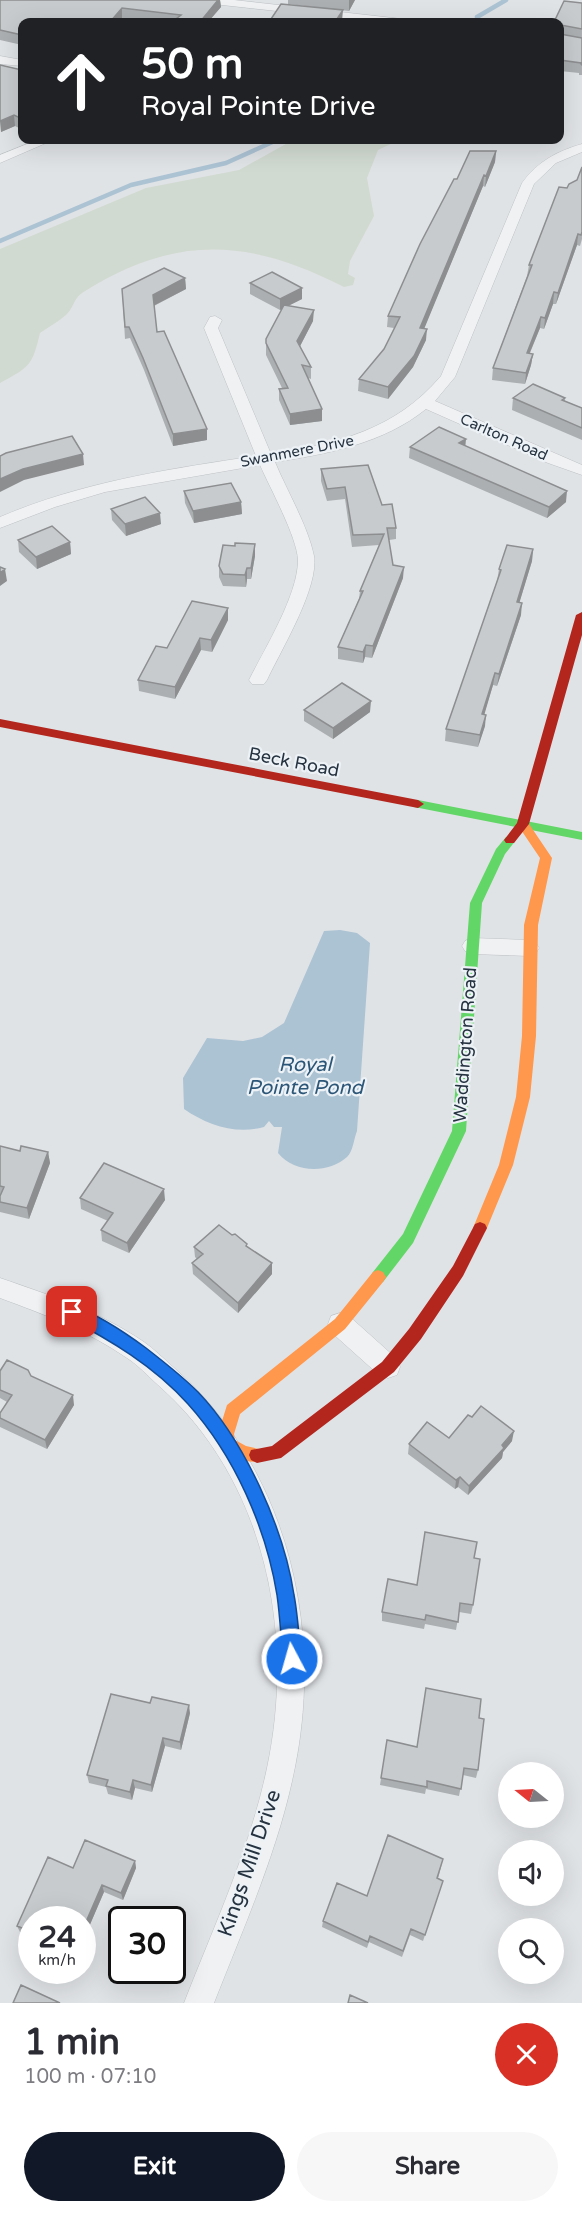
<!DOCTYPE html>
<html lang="en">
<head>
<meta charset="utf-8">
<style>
	:root { --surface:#fff; --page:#f7f7f7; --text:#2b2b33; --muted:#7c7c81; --accent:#111827 }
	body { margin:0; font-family:"Varela Round",sans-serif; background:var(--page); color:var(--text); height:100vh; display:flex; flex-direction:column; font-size:22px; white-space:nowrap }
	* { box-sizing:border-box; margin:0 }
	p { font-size:20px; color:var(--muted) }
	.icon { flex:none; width:33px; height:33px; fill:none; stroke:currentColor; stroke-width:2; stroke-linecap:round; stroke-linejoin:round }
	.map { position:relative; height:2003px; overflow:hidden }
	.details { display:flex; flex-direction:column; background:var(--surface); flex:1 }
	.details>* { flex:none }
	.banner { position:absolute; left:18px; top:18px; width:546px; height:126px; border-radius:12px; box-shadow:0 6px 24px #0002; background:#202124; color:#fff; overflow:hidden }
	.needle { width:39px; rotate:288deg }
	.tools { position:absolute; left:498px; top:1762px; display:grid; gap:12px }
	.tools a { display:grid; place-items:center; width:66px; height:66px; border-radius:50%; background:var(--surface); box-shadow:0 6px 24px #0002; font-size:30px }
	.speed { position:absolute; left:18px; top:1906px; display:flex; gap:12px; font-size:30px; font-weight:700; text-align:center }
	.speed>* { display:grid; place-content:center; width:78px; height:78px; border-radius:50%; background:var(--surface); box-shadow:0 6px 24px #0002; line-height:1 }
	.speed small { font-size:15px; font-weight:400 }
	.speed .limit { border:3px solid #111; border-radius:9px; background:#fff; color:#111 }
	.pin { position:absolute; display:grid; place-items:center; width:51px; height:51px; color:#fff; margin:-26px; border-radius:12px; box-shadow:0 3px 9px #0006 }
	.me { position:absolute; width:66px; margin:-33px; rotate:354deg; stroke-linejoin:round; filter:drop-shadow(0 0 4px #0008) }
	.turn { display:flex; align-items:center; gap:21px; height:126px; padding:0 24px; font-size:27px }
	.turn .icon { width:78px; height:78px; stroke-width:2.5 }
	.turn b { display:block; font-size:42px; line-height:51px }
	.round { display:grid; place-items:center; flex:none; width:63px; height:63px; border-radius:32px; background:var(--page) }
	.headline { display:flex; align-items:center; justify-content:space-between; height:102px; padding:0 24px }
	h1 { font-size:36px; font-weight:700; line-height:45px }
	.cta { display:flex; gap:12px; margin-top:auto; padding:12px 24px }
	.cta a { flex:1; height:69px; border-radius:36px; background:var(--accent); color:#fff; font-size:24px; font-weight:700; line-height:69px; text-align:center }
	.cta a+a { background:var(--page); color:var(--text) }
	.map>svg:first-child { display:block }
	.green { fill:#d1dad0 }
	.water { fill:#acc3d4 }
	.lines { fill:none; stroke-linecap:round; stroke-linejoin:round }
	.stream { stroke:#acc3d4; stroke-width:4.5 }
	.street-casing { stroke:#bec1c4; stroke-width:1 }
	.street { fill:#eff1f3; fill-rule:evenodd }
	.fast { fill:#63d668; fill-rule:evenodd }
	.slow { fill:#ff974d; fill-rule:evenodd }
	.jam { fill:#b3261e; fill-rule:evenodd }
	.wall { fill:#acafb1 }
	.shaded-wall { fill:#8c8e90 }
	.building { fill:#c8cbce; stroke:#8c8e90; stroke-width:1.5 }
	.route { fill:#1a73e8; stroke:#114b97; stroke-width:1.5 }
	.labels { text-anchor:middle; stroke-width:4.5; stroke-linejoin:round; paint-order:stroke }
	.far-street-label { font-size:15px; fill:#253240; stroke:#edf2f6 }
	.street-label { font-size:18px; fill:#253240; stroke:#edf2f6 }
	.water-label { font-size:20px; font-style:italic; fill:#2c5678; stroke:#edf2f6 }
	.near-street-label { font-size:21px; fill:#253240; stroke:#edf2f6 }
</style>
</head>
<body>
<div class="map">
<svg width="582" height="2003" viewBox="0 0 582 2003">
	<rect width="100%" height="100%" fill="#e0e3e6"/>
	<path class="green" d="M293,140H399L378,150L367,178L374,216L350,261L348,274L355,278L353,285L344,287C248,238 175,234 82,293C74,298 73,309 66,315C58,322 48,327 40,333C32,367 29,367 0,383V249L146,188L239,170Z"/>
	<path class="water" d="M340,930L357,933L370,943L357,1131C354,1138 353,1152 347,1157C328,1174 294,1173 278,1153L282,1127H274L269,1121L264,1127C236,1135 207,1125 184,1109L183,1078L207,1038L243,1041L262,1037L284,1023L324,931Z"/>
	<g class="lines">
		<path class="stream" d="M477,17L506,0
			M0,241L131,185L226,163L277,140"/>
		<defs>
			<path id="street" d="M198,0H234L402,19L408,22H376L204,3Z
				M0,56L22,60V66L0,64Z
				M37,140H53L0,163V155Z
				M582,144V152L556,163L534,184L455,377L435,401L582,465V475L548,463L426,409C384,443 328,454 275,462C287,491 308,526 314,556C319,588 281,650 267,680L264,684H252L249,680C265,648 298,595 298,560C297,537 270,488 260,465L105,492L55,507L0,528V517C82,482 169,469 256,456L204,328L210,317L215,316L222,320L218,328L271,454C339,443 395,430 441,376L522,183C537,162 557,151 582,144Z
				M472,938L529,940L536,943L539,948L536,953L529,956L472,954L465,951L462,946L465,941Z
				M0,1278C52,1296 98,1311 144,1342C154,1349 163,1358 172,1366C285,1464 324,1623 295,1767C279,1849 244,1926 214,2003H184C214,1926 250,1849 267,1768C296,1632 265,1479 158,1385C148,1376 138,1365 127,1358C86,1330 46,1315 0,1298Z
				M340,1313L349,1316L397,1359L400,1367L397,1375L388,1378L379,1375L331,1332L328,1324L331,1316Z"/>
		</defs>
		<use href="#street" class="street-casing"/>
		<use href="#street" class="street"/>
		<path class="fast" d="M418,800L582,832V840L414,807L412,804Z
			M510,836L516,840L505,854L482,903L466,1131L413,1243L383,1282L378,1284L373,1282L370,1277L373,1272L403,1234L452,1131L470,903L496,849L506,837Z"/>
		<path class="slow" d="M523,820L527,821L552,858L538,925L536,1036L530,1097L513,1165L487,1228L485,1232L480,1234L475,1232L473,1228L499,1165L516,1097L522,1036L524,925L540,858L517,824Z
			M378,1270L383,1272L386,1277L383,1282L345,1329L240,1414L234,1434L235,1440L246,1446L263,1450L265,1455L263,1460C248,1466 234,1456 221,1449L218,1434L227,1405L335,1319L373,1272Z"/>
		<path class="jam" d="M582,612V635L529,824L514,843H506L504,840L517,823L576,615Z
			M0,719L418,800L424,804L418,808L0,727Z
			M480,1222L485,1224L487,1228L463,1276L421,1339L394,1372L281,1458L257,1463L251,1460L249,1455L251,1450L272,1446L382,1362L409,1329L453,1266L475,1224Z"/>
	</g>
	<path class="wall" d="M0,0H220L221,7L208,22H159L122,18L119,22H22V45L0,40Z
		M288,0H355L349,11L288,4Z
		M582,3V75H579V73L560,71V22Z
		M0,65L22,70V127L19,128L15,126L1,132Z
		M496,151L495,162L485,187L483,186L424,328L426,340L413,367L388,399L358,391L359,379L384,349L394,328L387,327L388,316L457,179Z
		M582,167V239L580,246L577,245L556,304H553L544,329L540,328L530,353L533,354L531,365L525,384L492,380L493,368L527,276L529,265L567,188L577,180Z
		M185,278L186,289L154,306L157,332L207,440L173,446L144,370L130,338L125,339L122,289Z
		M250,283L302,288V299L288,306L313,321L300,346L311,367V379L308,378L322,409V421L290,425L279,400V389L282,388L266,355V339L282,309L280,310L250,294Z
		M513,398H565V401L582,408V440L512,410Z
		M465,446L566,502L547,518L409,458L410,447Z
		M321,469L382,505L396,528V539L389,540L393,565L403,578L372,658L365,657L363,663L338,659V647L359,599L360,591L379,545L352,547L345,499L327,501L321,481Z
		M184,491L241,502L242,514L194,523L185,503Z
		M111,509L161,524L126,536L112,520Z
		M18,540L70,542L71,554L37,569L19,552Z
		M255,544V556L251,579H247L246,587L223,586L219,577V566L235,546Z
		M533,549L532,561L519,603L521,615L497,686L493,685L484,714L485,726L478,747L445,741L446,729L497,581L499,569Z
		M228,608V620L212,652L201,650L175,699L139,691L138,680L167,648Z
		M304,710L370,712L333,739L304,721Z
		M0,1146L20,1151L48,1152L50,1163L29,1219L0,1212Z
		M80,1198L165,1200L129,1253L102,1241L101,1230L108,1221L81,1209Z
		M232,1235L247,1244V1247L272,1263V1274L238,1313L193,1274L192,1263L197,1259L195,1257L194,1247Z
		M0,1371L31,1376L74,1405L47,1449L0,1427V1413L7,1402L0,1398Z
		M449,1438L512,1441L503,1452L502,1458L468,1495L458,1487L455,1489L408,1454L409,1444Z
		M474,1558L473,1605L471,1614L459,1612L456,1630L425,1624L424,1629L382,1621V1612L417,1585Z
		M190,1713L181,1750L165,1746L152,1792L135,1788L132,1800L108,1794L106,1787L89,1783L87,1775Z
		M479,1718L478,1770L476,1778L463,1775L459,1796L426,1789L425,1794L380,1785L387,1740L417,1747Z
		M443,1859L438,1879L441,1887L423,1941L410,1935L402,1957L369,1942L367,1948L322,1927L323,1921L367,1896Z
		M135,1861L136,1868L123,1900L104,1892L82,1943V1920H32V1937L20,1932L17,1926L73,1868Z"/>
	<path class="shaded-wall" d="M218,0H220L221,7L208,22H200Z
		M349,0H355L349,11Z
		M122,8V18L119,22H110Z
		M343,10L342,21L341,22H335Z
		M14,115L15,126L1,132L0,121Z
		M22,116V127L19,128L18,117Z
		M496,151L495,162L485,187L486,176Z
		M484,175L483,186L420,339V328Z
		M578,234L577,245L556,304L558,293Z
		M185,278L186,289L153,306V295Z
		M302,288V299L280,310V299Z
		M554,292L553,304L544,329L545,318Z
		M314,310L313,321L297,352V341Z
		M541,317L540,328L525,364L527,353Z
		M427,329L426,340L413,367L388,399V387Z
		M533,354L531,365L525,384L526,373Z
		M322,409V421L290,425V414Z
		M207,429V440L173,446V434Z
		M466,439L465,450L459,443Z
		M83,454L84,465L24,480L0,492V479L23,469Z
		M567,491L566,502L547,518L549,507Z
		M241,502L242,514L194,523L193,511Z
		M160,513L161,524L126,536L125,524Z
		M70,542L71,554L37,569L36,557Z
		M255,544V556L251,579V568Z
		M533,549L532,561L516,614L517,602Z
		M404,567L403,578L372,658L373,646Z
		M247,568V579L246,587L245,575Z
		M5,569L7,581L0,586V573Z
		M522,603L521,615L497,686L499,674Z
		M228,608V620L212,652L211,640Z
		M200,638L201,650L175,699V687Z
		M366,645L365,657L363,663V652Z
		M495,673L493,685L481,726L482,714Z
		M371,701L370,712L333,739V728Z
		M486,715L485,726L478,747L480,735Z
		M48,1152L50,1163L29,1219L27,1208Z
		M164,1189L165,1200L129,1253L127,1243Z
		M272,1263V1274L238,1313V1303Z
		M73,1395L74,1405L47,1449L45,1440Z
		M514,1431L512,1441L503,1452L502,1458L468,1495L469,1486Z
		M460,1477L458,1487L455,1489L456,1480Z
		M189,1705L190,1713L181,1750L180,1742Z
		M163,1738L165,1746L152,1792L151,1785Z
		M133,1780L135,1788L132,1800L130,1792Z
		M135,1861L136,1868L123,1900L121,1893Z
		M102,1885L104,1892L82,1943V1931Z"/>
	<path class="building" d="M0,0H218L200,22H172L181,15L122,8L110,22H22V35L0,30Z
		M564,1L582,3V29L561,25L560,26V22H554Z
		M281,4L343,10L335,22H269Z
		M560,34L582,38V65L581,64V63L560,60Z
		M0,65L22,70V116L18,117L14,115L0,121Z
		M470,151H496L486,176L484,175L420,328L427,329L414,356L388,387L359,379L384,349L400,317L388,316L420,244L454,179H457Z
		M582,167V232L581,235L578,234L558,293L554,292L545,318L541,317L527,353L533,354L526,373L493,368L532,265H529L559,187L567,188L569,184L577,180Z
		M164,268L185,278L153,295L157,332L164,331L207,429L173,434L143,358L129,327H125L122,289Z
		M272,272L302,288L280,299L250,283Z
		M284,305L314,310L297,341L311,367L302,365L322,409L290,414L279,389L288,388L266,343V339Z
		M533,384L565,398L562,400L582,408V428L513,398Z
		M439,427L466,439L459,443L567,491L549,507L410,447Z
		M72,436L83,454L23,469L0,479V456L6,453Z
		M368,465L382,505L392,504L396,528H387L393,565L404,567L373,646L366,645L363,652L338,647L363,591H360L384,534L353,535L345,487L327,489L321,469Z
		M231,483L241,502L193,511L184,491Z
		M145,497L160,513L125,524L111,509Z
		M52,526L70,542L36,557L18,540Z
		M235,543L255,544L251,568H247L245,575L223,574L219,566L223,545L235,546Z
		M507,545L533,549L517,602L522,603L499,674L495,673L482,714L486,715L480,735L446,729L501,570L499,569Z
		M0,567L5,569L0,573Z
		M192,601L228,608L211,640L200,638L175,687L138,680L156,646L167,648Z
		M342,683L371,701L333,728L304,710Z
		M0,1146L20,1151L21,1146L48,1152L27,1208L0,1202V1196L4,1187L0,1186Z
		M104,1163L164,1189L127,1243L101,1230L113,1213L80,1198Z
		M219,1225L232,1235L235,1234L247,1244L246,1246L272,1263L238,1303L192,1263L203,1254L194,1247Z
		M7,1360L28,1370L31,1376L73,1395L45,1440L0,1418V1413L12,1395L0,1390V1371Z
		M481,1406L514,1431L502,1445L504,1448L469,1486L460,1477L456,1480L409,1444L427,1422L449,1438L468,1415L472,1417Z
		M425,1532L477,1542L474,1558L480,1559L473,1605L460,1603L458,1622L426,1615L425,1620L382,1612L388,1579L417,1585Z
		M426,1688L481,1699L479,1718L484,1719L478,1770L464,1768L461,1789L427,1781V1787L381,1778L387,1740L417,1747Z
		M111,1694L150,1703L152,1697L189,1705L180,1742L163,1738L151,1785L133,1780L130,1792L106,1786L108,1780L87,1775Z
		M388,1835L443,1859L437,1878L443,1881L425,1935L411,1929L403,1951L370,1936L368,1942L323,1921L337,1883L367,1896Z
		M85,1840L135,1861L121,1893L102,1885L82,1931V1920H32V1932L17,1926L48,1857L73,1868Z
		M21,1985L60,2003H13Z
		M350,1995L368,2003H348Z"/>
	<path class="route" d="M72,1305C99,1315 123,1331 146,1348C164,1362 182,1376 198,1392C245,1441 284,1529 294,1595C298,1616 299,1638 301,1659L298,1665L292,1667L286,1665L283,1659C281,1638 280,1616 277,1595C266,1527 234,1455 188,1404C154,1366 110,1340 66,1317L64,1312L66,1307Z"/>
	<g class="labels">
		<g class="far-street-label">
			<text transform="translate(504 437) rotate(24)" y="5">Carlton Road</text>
			<text transform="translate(297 451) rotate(-11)" y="5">Swanmere Drive</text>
		</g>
		<g class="street-label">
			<text transform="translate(294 762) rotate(11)" y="6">Beck Road</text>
			<text transform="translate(465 1045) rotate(-86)" y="6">Waddington Road</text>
		</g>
		<g class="water-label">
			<text x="305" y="1071">Royal<tspan x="305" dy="23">Pointe Pond</tspan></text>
		</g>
		<g class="near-street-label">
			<text transform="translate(249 1863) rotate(-71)" y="7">Kings Mill Drive</text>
		</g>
	</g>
</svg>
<div class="tools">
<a><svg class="needle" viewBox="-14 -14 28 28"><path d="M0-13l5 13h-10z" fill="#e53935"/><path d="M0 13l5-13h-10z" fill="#7c7c81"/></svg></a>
<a><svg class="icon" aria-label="sound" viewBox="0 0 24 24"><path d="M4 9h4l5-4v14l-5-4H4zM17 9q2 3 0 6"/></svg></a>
<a><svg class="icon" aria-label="search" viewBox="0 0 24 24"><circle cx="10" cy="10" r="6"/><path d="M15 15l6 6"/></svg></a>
</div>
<div class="speed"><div>24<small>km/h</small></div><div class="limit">30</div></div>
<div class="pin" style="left:72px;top:1312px;background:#d93025"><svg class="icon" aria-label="arrive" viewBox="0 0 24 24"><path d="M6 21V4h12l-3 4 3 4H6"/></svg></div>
<svg class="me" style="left:292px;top:1659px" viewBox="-20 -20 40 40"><circle r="17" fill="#1a73e8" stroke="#fff" stroke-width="3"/><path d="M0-11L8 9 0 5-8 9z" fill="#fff"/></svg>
<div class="banner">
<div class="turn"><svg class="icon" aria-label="ahead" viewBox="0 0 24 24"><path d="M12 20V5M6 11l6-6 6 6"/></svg><div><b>50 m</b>Royal Pointe Drive</div></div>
</div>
</div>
<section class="details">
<div class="headline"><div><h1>1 min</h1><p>100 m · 07:10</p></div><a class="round" style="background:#d93025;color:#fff"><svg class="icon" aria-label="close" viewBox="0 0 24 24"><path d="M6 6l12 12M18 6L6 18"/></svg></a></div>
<div class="cta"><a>Exit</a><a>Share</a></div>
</section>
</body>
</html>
